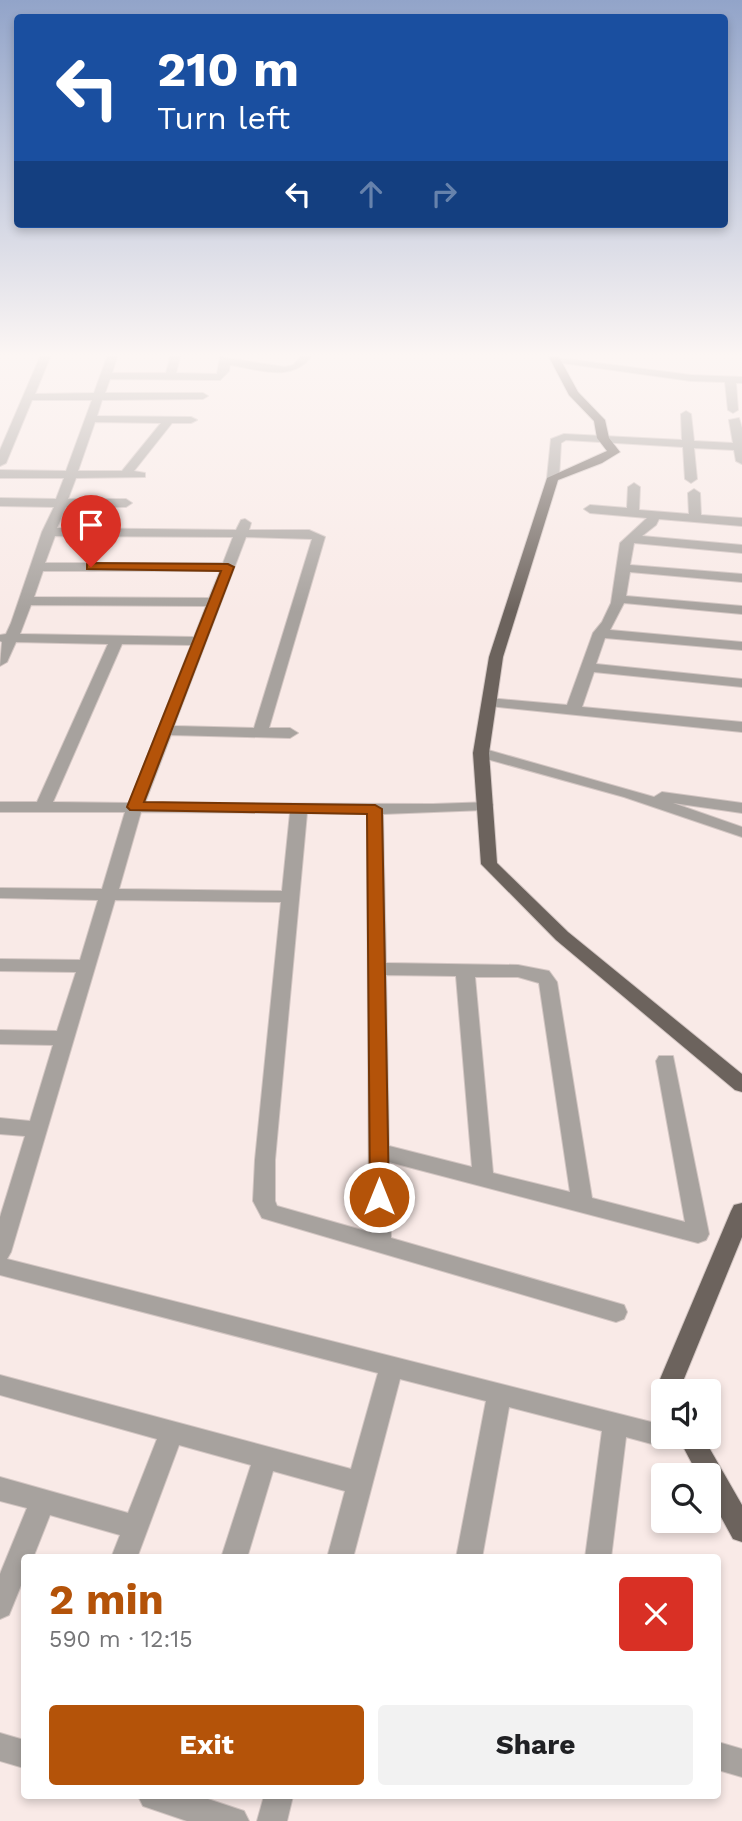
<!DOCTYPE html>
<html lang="en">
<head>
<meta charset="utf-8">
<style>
	:root { --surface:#fff; --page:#f2f2f2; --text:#202124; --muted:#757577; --accent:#b45309 }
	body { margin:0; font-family:"Work Sans",sans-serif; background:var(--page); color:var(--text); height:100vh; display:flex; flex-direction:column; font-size:26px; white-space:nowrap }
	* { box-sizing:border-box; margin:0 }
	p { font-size:23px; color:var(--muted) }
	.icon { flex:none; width:38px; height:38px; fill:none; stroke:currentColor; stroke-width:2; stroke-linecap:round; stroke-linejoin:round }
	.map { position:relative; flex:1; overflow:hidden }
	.panel { position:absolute; left:21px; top:1554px; width:700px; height:245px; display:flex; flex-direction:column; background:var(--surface); border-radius:7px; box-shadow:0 4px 10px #0003 }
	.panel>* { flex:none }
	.banner { position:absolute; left:14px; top:14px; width:714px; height:214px; border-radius:7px; box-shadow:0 4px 10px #0003; background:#1a4fa0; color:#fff; overflow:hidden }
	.tools { position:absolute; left:651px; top:1379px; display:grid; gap:14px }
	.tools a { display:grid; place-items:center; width:70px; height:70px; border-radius:7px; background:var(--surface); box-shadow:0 4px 10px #0003; font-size:35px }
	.pin { position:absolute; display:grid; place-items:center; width:60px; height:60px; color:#fff; margin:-72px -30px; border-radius:50% 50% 50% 0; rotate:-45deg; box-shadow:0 0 7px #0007 }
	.pin .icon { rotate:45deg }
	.me { position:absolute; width:77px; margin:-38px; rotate:0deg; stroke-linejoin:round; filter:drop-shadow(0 0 5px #0008) }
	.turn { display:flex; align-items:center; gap:24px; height:147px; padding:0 28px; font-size:32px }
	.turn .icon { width:91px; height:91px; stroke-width:2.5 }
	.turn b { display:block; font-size:49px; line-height:60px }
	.lanes { display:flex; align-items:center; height:66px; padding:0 28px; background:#0003; justify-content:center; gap:35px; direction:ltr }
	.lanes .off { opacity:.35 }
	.round { display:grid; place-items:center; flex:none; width:74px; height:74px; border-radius:7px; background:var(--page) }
	.overview { display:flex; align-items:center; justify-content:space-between; height:119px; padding:0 28px }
	h1 { font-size:42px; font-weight:700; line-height:52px; color:var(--accent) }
	.button { display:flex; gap:14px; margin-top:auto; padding:14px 28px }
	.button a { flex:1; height:80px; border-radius:7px; background:var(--accent); color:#fff; font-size:28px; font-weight:700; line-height:80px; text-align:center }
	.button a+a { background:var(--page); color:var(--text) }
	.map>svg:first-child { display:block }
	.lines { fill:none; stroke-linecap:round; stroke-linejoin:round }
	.minor-casing { stroke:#d3c6c3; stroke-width:2 }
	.major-casing { stroke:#d3c6c3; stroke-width:2 }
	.minor { fill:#a7a29e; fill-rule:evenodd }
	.major { fill:#6c635d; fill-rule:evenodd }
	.route { fill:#b45309; stroke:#753606; stroke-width:2 }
</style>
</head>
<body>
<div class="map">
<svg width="742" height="1821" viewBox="0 0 742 1821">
	<rect width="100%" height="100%" fill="#f9eae7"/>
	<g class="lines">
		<defs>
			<path id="minor" d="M40,357H50L35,394L94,393L107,357H117L112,373H166L170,357H180L176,373L217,374L220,357L285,367L293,365L301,357H311C291,383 258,369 230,365L229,371L220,380L110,379L105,393H203L208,396L203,399L102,400L97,416L191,417L197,420L191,423H172L134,471L145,473V477L76,478L68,499H126L132,503L126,507H66L57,528L236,530L241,520L245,519L251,523L249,530H309L325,537L269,728H290L298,733L290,738L171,735L145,803L433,804L491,802L493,805L485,810L383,814L386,963L518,965L549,971L557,982L592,1198L685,1222L656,1061L659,1056H673L709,1234L706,1240L698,1243L389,1162L391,1238L624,1305L627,1312L624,1319L616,1322L262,1218L253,1201L255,1160L281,902L115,900L11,1252L7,1259L663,1425V1437H675L672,1444L663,1447L626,1437L611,1558H585L602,1431L509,1407L482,1558H456L486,1401L400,1379L353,1558H327L345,1491L273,1471L247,1558H221L251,1465L179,1445L137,1558H111L120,1535L50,1515L33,1558H24V1578L9,1615L0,1619V1574L27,1508L0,1501V1477L128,1513L157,1439L0,1395V1375L351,1469L378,1373L0,1275V1217L25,1136L0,1134V1118L30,1121L53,1045L0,1044V1030L57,1031L76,972L0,971V959L80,960L98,900L0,898V888L102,889L125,812H0V802H37L108,644L16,642L7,662L0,666L2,642L0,641V635L6,634L11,623L42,532L54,507L0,506V498L56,499L64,478H0V470L66,471L92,400H32L6,463L0,466V450ZM95,422L161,423L122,471H78ZM55,536L233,537L223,563H45ZM246,537L312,539L254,728L174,726ZM43,571H220L209,598L34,597ZM31,605L206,606L194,637L20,634ZM122,644L191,645L129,803L53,802ZM141,812L290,813L282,891L119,889ZM307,813L367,814L369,1232L277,1206L275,1201V1160ZM386,975L456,976L472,1167L389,1146ZM475,977H518L539,983L570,1192L493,1173Z
				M551,357L691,375L742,377V383H736L738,410L733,413L728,410L725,382L691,381L555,362L551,361Z
				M686,411L691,414L694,441L733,443L729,420L739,418L742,428V464L736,461L734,450L694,448L697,479L691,483L685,479L683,447L566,440L561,443L559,478L553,482L547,478L551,439L564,434L682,440L681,414Z
				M634,483L640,487L639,510L689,514L688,493L694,489L700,493L701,515L742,518V526L659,519L656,525L642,536L742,545V553L634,543L630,565L742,574V582L630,572L626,596L742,606V614L624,603L610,630L742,642V650L605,638L596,664L742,679V687L594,672L582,707L742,722V732L489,706L482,702L489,698L567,705L593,633L602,622L611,603L620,543L647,518L590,513L584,509L590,505L627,508L628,487Z
				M481,748L654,797L662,792L742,803V813L673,803L742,827V837L624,797L476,756L473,753L476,750Z
				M0,1733L24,1740V1768L0,1761Z
				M718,1742L742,1749V1777L718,1770Z
				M138,1796H199L244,1811L249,1821H187L143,1806Z
				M264,1796H293L287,1821H257Z"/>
			<path id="major" d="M549,357H559L578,392L605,420L609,438L620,452L602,463L558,480L503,657L489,753L497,863L568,932L742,1074V1092L735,1090L556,940L481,864L473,753L489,657L547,478L607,451L597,438L594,421L569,395Z
				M742,1203V1237L679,1391H663V1400L659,1398L655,1391L731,1211L734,1205Z
				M678,1437H703L742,1505V1542L733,1539L709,1495V1475H698Z"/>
		</defs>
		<use href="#minor" class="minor-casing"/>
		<use href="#major" class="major-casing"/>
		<use href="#minor" class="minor"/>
		<use href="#major" class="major"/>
	</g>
	<linearGradient id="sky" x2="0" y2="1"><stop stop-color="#92a4c9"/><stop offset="0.58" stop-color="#fcf6f4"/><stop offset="1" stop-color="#fcf6f4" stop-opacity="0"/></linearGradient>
	<rect width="742" height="612" fill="url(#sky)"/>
	<path class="route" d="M91,563L228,564L234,567L144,802L375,805L382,809L389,1197L386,1202L379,1205L373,1202L370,1197L367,814L130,810L127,807L221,571L87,569V564Z"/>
</svg>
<div class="tools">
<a><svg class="icon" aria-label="sound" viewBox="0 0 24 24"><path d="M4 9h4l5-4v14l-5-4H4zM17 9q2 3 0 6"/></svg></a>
<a><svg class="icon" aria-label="search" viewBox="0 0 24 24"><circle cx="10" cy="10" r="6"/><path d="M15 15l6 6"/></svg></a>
</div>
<div class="pin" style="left:91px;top:567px;background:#d93025"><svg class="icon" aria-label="arrive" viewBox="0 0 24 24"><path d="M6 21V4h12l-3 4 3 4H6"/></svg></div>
<svg class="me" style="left:379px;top:1197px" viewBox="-20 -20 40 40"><circle r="17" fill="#b45309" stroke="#fff" stroke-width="3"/><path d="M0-11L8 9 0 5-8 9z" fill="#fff"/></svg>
<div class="banner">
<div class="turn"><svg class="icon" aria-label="left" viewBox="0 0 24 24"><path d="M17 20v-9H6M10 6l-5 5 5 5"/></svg><div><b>210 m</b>Turn left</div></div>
<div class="lanes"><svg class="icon" aria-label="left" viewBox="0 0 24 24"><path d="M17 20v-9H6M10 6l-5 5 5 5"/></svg><svg class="icon off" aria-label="ahead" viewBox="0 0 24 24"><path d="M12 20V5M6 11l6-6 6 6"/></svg><svg class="icon off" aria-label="right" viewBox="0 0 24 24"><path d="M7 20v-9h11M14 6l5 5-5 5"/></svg></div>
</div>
<section class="panel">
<div class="overview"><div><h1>2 min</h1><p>590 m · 12:15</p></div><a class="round" style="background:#d93025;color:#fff"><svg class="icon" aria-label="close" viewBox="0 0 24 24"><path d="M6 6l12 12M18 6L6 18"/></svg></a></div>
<div class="button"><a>Exit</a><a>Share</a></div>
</section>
</div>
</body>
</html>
